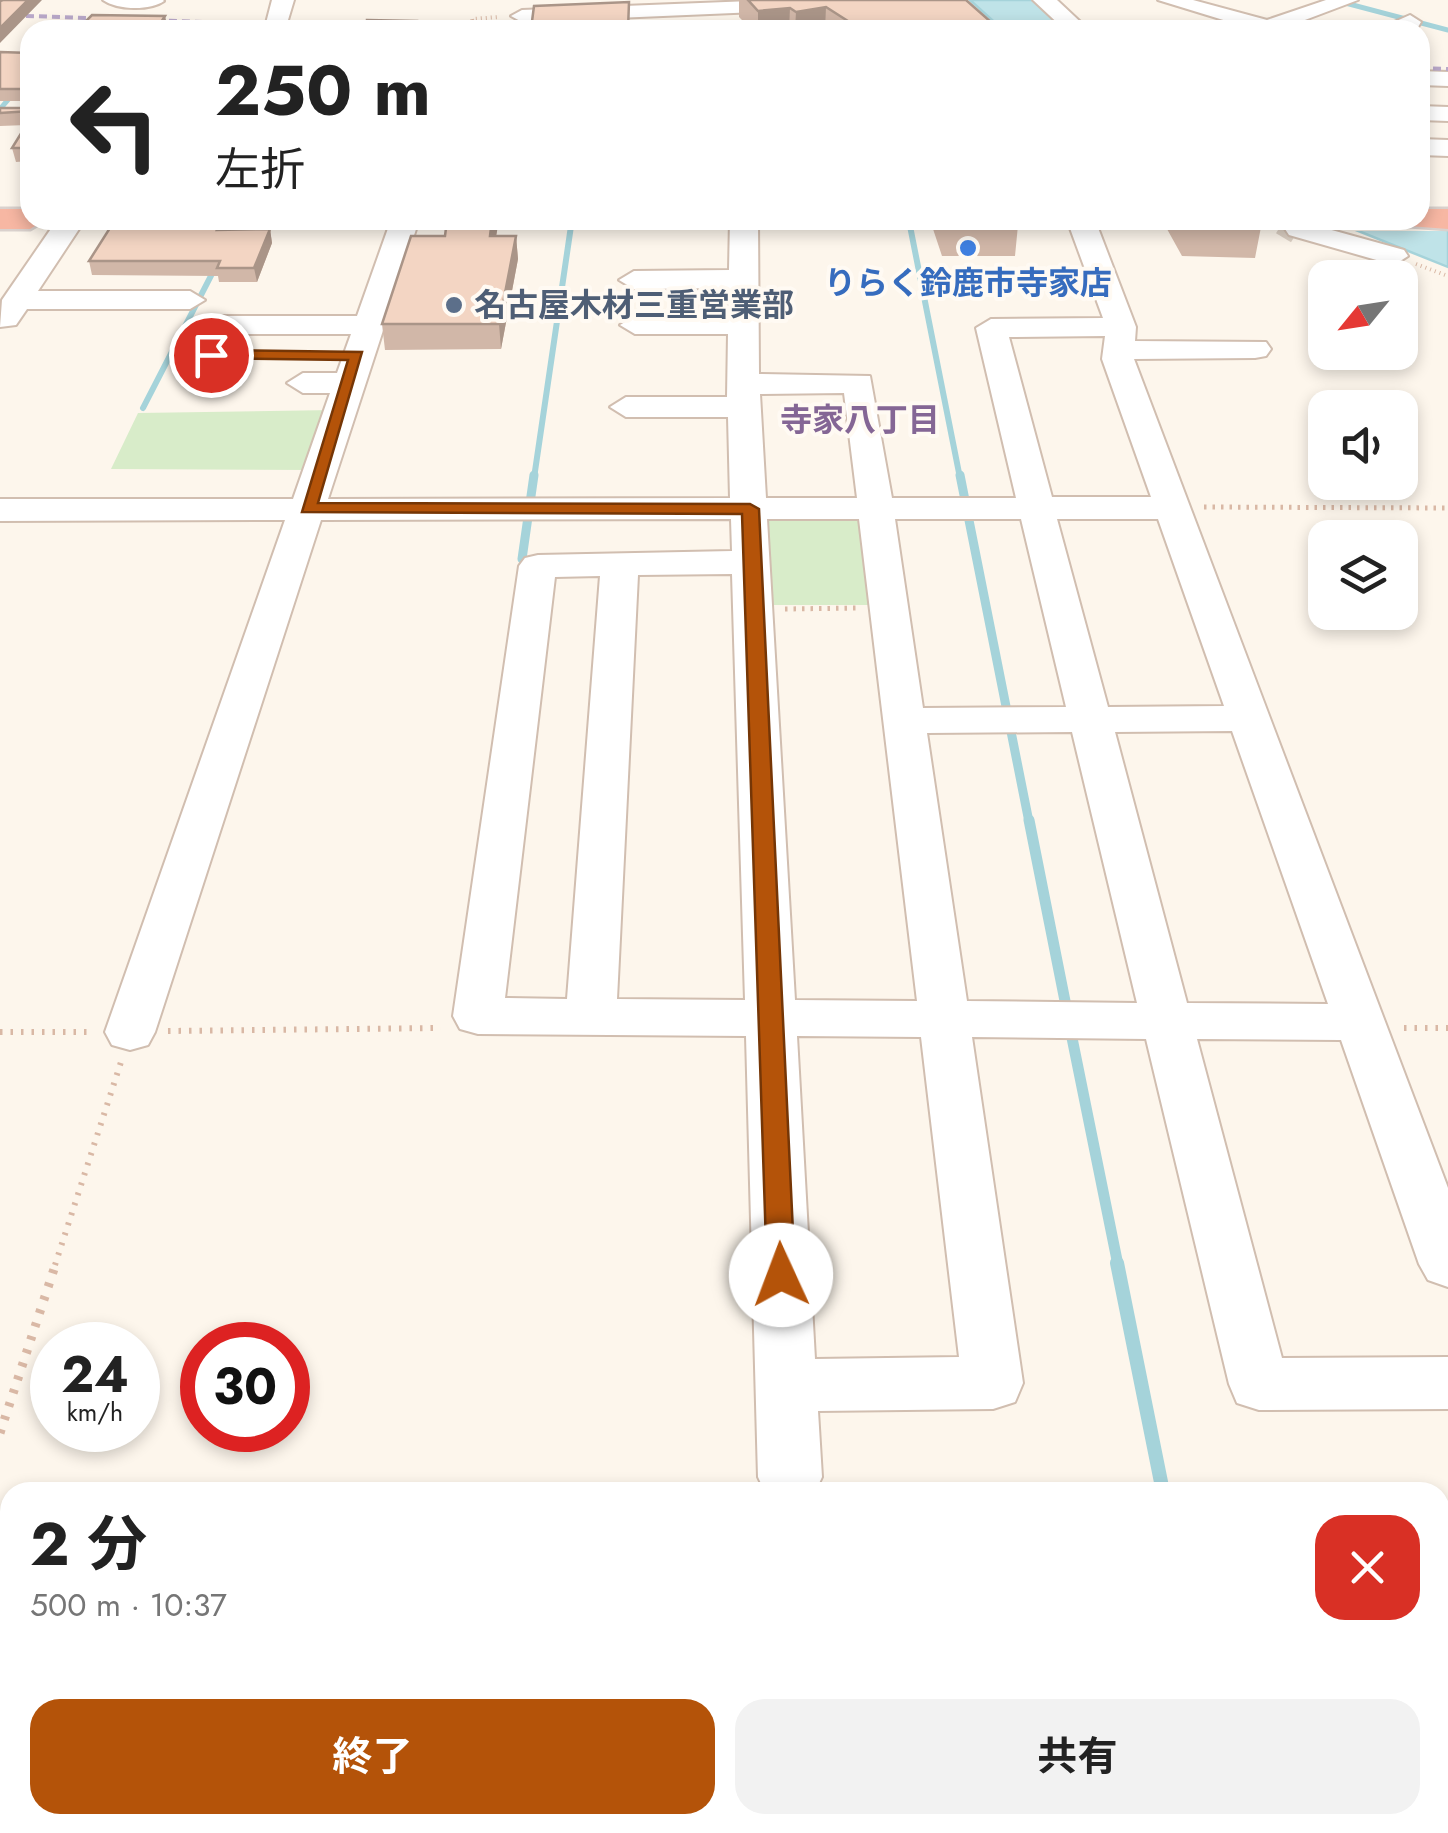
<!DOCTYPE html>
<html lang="ja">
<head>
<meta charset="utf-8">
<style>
	:root { --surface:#fff; --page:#f2f2f2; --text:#222; --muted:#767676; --accent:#b45309 }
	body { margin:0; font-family:Jost,"Noto Sans JP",sans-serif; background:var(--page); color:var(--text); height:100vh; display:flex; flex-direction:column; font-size:38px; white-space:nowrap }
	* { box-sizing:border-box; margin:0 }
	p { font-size:32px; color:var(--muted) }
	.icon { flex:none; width:55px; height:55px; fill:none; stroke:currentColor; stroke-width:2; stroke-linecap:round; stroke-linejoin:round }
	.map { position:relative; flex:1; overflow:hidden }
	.details { position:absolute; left:0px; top:1482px; width:1450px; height:352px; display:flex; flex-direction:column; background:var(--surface); border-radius:30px 30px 0 0; box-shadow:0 5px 15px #0003 }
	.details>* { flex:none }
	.top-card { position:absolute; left:20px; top:20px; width:1410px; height:210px; border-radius:30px; box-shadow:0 5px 15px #0003; background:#fff; color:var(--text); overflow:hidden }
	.needle { width:65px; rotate:240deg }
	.buttons { position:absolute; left:1308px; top:260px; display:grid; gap:20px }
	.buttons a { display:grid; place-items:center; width:110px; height:110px; border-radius:20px; background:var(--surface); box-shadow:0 5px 15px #0003; font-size:50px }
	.speed { position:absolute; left:30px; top:1322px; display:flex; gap:20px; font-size:50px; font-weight:700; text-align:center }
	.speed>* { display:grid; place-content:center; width:130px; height:130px; border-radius:50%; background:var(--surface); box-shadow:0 5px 15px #0003; line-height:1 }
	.speed small { font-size:25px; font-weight:400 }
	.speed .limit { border:15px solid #d22; background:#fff; color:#111 }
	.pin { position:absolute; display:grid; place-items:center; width:85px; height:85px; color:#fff; margin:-42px; border:5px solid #fff; border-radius:50%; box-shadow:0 2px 10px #0007 }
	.me { position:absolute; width:110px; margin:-55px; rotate:358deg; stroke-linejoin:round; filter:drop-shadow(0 0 8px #0008) }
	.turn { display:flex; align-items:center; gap:35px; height:210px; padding:0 30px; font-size:45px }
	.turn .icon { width:130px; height:130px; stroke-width:2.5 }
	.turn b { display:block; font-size:70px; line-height:85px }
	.round { display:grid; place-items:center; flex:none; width:105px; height:105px; border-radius:30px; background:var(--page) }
	.head { display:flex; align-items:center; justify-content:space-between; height:170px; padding:0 30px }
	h1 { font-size:60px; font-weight:700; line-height:75px }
	.primary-button { display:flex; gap:20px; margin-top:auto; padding:20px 30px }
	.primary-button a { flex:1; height:115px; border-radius:30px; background:var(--accent); color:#fff; font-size:40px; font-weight:700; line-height:115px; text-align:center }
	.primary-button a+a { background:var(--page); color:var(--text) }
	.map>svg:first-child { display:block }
	.green { fill:#d8ecc9 }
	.water { fill:#bfe3e8; stroke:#a5d3da; stroke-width:2.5 }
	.pier { fill:#fdf6ec }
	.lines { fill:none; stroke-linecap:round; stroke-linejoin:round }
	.stream-far4 { stroke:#a5d3da; stroke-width:5 }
	.stream-far3 { stroke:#a5d3da; stroke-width:6 }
	.stream-far2 { stroke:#a5d3da; stroke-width:9 }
	.stream-far1 { stroke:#a5d3da; stroke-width:11 }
	.stream { stroke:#a5d3da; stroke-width:14 }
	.minor-tunnel { stroke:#dcd0c4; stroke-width:31; stroke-dasharray:31 15; stroke-linecap:butt }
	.minor-casing { stroke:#d1beb0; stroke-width:4 }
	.highway-casing { stroke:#dad1cd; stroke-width:5 }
	.path-far3 { stroke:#d9b8a5; stroke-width:4; stroke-dasharray:1 4; stroke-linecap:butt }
	.path-far2 { stroke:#d9b8a5; stroke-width:5; stroke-dasharray:2.5 6; stroke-linecap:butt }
	.path-far1 { stroke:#d9b8a5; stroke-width:6; stroke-dasharray:2.5 8; stroke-linecap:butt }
	.path { stroke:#d9b8a5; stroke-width:9; stroke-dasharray:4 10; stroke-linecap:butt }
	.minor { fill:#fff; fill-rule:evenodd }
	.highway { fill:#f7b7a3; fill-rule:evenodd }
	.rail { stroke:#b9a8c9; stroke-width:4; stroke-dasharray:8 5; stroke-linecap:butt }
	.wall { fill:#d1b7a8 }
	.shaded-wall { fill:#aa9588 }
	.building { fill:#f3d5c3; stroke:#aa9588; stroke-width:2.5 }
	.route { fill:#b45309; stroke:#753606; stroke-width:2.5 }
	.shop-dot { fill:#3f7fe0; stroke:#fffaf3; stroke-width:4 }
	.service-dot { fill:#5c6f8a; stroke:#fffaf3; stroke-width:4 }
	.labels { text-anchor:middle; stroke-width:8; stroke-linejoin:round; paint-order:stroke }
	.far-shop-label { font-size:32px; font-weight:bold; fill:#366cbe; stroke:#fffaf3 }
	.far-service-label { font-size:32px; font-weight:bold; fill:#4e5e75; stroke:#fffaf3; text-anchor:start }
	.far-neighbourhood-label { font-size:32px; font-weight:bold; fill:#846695; stroke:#fffaf3 }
</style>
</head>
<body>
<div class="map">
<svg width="1448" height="1833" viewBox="0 0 1448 1833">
	<rect width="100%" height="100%" fill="#fdf6ec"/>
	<path class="green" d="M334,410L312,470L111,469L138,413Z
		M778,514L869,519L879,605H766L765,520Z"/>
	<path class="water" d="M970,0H1036L1069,30H1003Z
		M1331,220H1420L1448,225V267Z"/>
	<path class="pier" d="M1326,220H1420L1448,224V231H1342Z"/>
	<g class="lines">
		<path class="stream-far4" d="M1334,0L1448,30
			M0,109L30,74"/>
		<path class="stream-far3" d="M910,226L960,478
			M143,408L216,266
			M534,478L571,226"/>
		<path class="stream-far2" d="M960,475L1029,822
			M522,559L534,475"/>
		<path class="stream-far1" d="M1029,820L1067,1011
			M1070,1028L1118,1265"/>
		<path class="stream" d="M1117,1263L1163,1492
			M1230,1825L1232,1833"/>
		<path class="minor-tunnel" d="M1284,220L1299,229"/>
		<defs>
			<path id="minor" d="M103,0H163L164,1C150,11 117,10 103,0Z
				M272,0H294L285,30L265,27Z
				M776,0L757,12L522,22L511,16L522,10Z
				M1033,0H1057L1089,30H1065Z
				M1158,0H1193L1267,20L1326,0H1358L1289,26L1292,30H1256Z
				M1410,15L1421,22L1418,27L1376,30Z
				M1420,71L1448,72V86L1420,85Z
				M1420,106L1448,107V121L1420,120Z
				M1420,139L1448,140V156L1420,155Z
				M57,220H85L38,291H190L205,300L190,309H27L16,325L0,327L2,300Z
				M391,220H419L328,499L730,498L728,417H626L610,407L626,397H727L728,334H635L620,325L635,316H728L729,288L634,289L619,280L634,271L729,270L730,220H758L759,374L870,376L892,498H1016L976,328L991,319L1103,318L1067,220H1095L1136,327L1135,341L1266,342L1271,349L1266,356L1255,358L1134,359L1448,1188V1287L1428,1280L1419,1264L1341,1040L1197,1039L1282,1358L1448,1357V1409L1259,1410L1237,1403L1229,1384L1146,1039L972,1037L1023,1383L1015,1402L993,1409L818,1411L822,1477L815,1492H765L758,1477L746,1036L478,1034L460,1029L453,1016L519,566L525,558L538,555L732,551L731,519L321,520L155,1032L148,1045L130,1050L112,1045L105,1032L285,520L0,521V499H293L330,393H303L287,383L303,373H337L351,334H224L209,325L224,316H357ZM1105,336L1102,359L1151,497H1052L1009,337ZM844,393L857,498H766L760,394ZM767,519H859L917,1001L795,1000ZM895,519H1021L1066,707L923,708ZM1057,519H1158L1224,706L1108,707ZM732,574L745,1000L617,999L638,575ZM600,576L567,999L505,998L555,577ZM1232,731L1328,1004L1187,1003L1115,732ZM1072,732L1137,1003L967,1001L927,733ZM797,1036L921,1037L959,1357L815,1359Z
				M1299,221L1404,250L1408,256L1394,265L1289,235L1285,229Z"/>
			<path id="highway" d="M0,209H30V220H45L30,229H0Z
				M1420,209H1448V229L1409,226L1405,220H1420Z"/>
		</defs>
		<use href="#minor" class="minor-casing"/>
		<use href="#highway" class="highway-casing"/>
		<path class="path-far3" d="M474,30L472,19L499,17
			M1416,264L1448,276"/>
		<path class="path-far2" d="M1204,507L1448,508
			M785,609L858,608"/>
		<path class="path-far1" d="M1404,1028H1448
			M168,1031L441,1028
			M0,1032H91
			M55,1265L121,1062"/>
		<path class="path" d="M0,1433L56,1263
			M776,1825V1833"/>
		<use href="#minor" class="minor"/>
		<use href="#highway" class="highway"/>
		<path class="rail" d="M0,15L440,30
			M1420,68L1448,69"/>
	</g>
	<path class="wall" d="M739,0H966L1000,30H752L739,17Z
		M0,52L30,53V161L16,162L12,148L27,125L0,126V108H30V101H0Z
		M115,220H231L227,230L270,229L272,243L257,282H219L218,276L92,275L89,261Z
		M499,220L496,236H516L518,259L501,349L385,350L382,324L445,236Z
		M930,220H1016L1018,225L1015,256H942Z
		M1162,220H1257L1261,227L1255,258L1182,256Z"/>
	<path class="shaded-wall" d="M28,0H42L0,43V28Z
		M826,7L825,30H795L796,12Z
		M790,8L789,30H758V11Z
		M165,16L168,28L166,30H156Z
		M222,220H231L220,244L217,230Z
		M492,220H499L492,259L490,236Z
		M270,229L272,243L257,282L254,268Z
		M516,236L518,259L501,349L499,324Z"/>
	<path class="building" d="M3,0H28L0,28V1Z
		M748,0H966L1000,30H862L826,7L796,12L790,8L758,11Z
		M629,2L628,30H494L531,29L534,6Z
		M92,15L165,16L156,30H77Z
		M367,20L416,21L409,30H367Z
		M345,28L344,30H267Z
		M0,52L30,53V111L0,113V108H30V89H0Z
		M30,119V148H12Z
		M115,220H222L217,230L270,229L254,268H217L220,261H89Z
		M447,220H492L490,236H516L499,324H382L411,236H445Z
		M943,220H1016L1018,225H945Z
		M1185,220H1257L1261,227L1187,225Z"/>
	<path class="route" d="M211,350L362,352L318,503L750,504L759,509L795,1275L791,1283H771L767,1275L742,514L302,512L348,360L206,358L204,355Z"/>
	<circle class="shop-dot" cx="968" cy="248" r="10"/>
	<circle class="service-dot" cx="454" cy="305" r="10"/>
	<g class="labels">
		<g class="far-shop-label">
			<text x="968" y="294">りらく鈴鹿市寺家店</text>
		</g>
		<g class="far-service-label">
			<text x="474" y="316">名古屋木材三重営業部</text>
		</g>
		<g class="far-neighbourhood-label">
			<text x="860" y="431">寺家八丁目</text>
		</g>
	</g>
</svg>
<div class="buttons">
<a><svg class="needle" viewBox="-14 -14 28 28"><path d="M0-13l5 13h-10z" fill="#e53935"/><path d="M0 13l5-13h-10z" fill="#767676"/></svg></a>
<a><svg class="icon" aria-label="sound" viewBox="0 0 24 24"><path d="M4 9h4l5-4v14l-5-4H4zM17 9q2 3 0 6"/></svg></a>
<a><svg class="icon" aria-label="layers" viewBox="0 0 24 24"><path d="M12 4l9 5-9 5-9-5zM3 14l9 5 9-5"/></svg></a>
</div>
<div class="speed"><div>24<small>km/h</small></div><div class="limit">30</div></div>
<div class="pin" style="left:211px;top:355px;background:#d93025"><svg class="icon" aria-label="arrive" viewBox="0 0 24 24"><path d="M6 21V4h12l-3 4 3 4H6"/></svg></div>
<svg class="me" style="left:781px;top:1275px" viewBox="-20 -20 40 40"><circle r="19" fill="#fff"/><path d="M0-13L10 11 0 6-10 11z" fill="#b45309"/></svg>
<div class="top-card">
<div class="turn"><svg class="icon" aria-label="left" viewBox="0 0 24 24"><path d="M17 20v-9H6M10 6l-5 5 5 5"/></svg><div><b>250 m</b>左折</div></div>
</div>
<section class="details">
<div class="head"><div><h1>2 分</h1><p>500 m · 10:37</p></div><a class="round" style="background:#d93025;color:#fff"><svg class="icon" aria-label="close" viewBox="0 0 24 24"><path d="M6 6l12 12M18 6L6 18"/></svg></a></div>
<div class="primary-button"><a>終了</a><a>共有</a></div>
</section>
</div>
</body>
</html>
